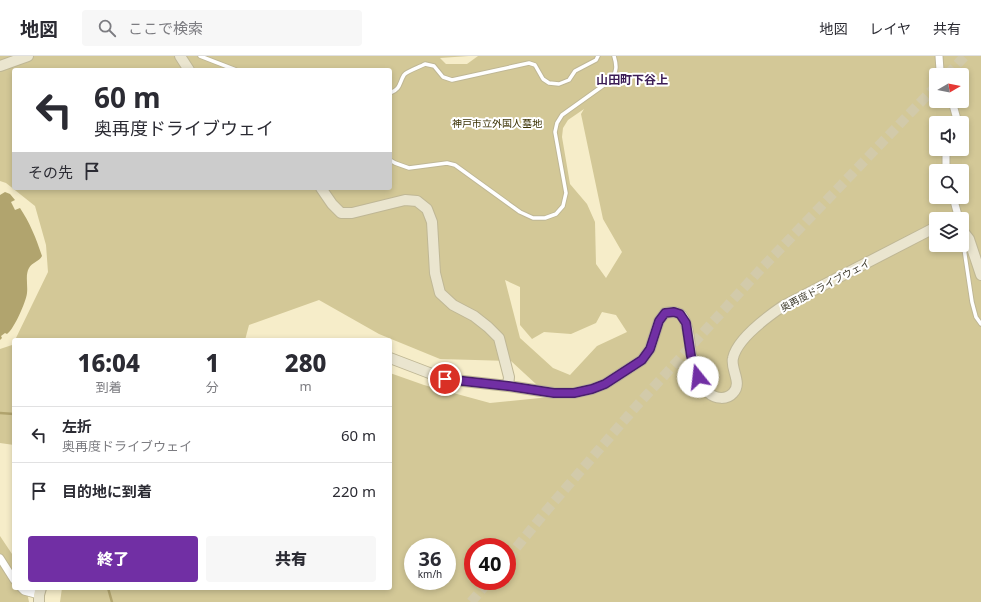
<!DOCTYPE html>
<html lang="ja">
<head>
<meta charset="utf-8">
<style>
	:root { --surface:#fff; --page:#f7f7f7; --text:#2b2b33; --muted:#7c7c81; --line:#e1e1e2; --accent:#712fa4 }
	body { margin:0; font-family:"Noto Sans","Noto Sans JP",sans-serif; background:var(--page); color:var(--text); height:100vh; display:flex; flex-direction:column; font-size:15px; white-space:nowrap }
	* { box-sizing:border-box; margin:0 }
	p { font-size:13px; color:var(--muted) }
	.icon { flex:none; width:22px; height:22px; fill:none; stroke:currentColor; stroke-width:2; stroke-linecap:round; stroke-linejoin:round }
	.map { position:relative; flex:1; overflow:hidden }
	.panel { position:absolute; left:12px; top:282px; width:380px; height:252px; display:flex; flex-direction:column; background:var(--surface); border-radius:4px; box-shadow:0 2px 6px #0003 }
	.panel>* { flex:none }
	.top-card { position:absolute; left:12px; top:12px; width:380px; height:122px; border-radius:4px; box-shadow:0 2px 6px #0003; background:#fff; color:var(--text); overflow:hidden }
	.needle { width:26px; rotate:80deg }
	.controls { position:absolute; left:929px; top:12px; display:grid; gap:8px }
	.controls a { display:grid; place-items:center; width:40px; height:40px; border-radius:4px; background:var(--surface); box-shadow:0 2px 6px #0003; font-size:20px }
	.speed { position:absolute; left:404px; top:482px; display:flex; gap:8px; font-size:20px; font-weight:700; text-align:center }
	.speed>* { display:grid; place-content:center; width:52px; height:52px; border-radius:50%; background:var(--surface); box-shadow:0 2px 6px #0003; line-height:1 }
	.speed small { font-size:10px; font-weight:400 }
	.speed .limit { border:6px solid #d22; background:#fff; color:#111 }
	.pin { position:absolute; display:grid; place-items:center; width:34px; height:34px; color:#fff; margin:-17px; border:2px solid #fff; border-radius:50%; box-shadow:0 1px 4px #0007 }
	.me { position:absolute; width:44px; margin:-22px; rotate:344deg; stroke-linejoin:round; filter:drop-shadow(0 0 3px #0008) }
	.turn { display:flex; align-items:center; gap:14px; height:84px; padding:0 16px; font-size:18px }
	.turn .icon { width:52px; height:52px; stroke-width:2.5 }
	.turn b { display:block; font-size:28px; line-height:34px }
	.then { display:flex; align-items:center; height:38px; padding:0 16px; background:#0003; gap:8px; font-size:15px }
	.eta { display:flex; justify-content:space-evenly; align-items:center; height:68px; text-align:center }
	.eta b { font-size:24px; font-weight:800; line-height:28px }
	.cta { display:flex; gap:8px; margin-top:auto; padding:8px 16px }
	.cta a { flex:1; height:46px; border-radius:4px; background:var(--accent); color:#fff; font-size:16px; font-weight:800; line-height:46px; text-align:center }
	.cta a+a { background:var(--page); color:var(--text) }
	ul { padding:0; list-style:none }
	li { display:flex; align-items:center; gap:12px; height:56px; padding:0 16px; border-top:1px solid var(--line) }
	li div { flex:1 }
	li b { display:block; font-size:15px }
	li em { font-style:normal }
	header { display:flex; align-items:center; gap:24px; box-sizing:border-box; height:56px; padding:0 20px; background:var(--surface); border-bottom:1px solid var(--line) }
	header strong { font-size:19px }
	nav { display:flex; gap:22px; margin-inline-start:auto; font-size:14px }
	.search { width:280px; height:36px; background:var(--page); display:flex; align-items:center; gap:10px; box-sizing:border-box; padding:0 14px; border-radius:4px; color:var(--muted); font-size:15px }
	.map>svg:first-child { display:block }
	.green { fill:#d3c897; fill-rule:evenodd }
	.water { fill:#b1a46e }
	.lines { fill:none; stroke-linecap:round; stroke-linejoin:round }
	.stream { stroke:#b1a46e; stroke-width:2.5 }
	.secondary-tunnel { stroke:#d2caaa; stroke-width:10; stroke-dasharray:10 5; stroke-linecap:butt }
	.lane-casing { stroke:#bfb795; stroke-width:5.5 }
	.street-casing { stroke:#bfb795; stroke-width:9 }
	.secondary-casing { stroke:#bfb795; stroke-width:12 }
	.lane { stroke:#fff; stroke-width:3.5 }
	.street { stroke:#fff; stroke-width:7 }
	.secondary { stroke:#eae5cf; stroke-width:10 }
	.route-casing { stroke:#491f6b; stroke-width:10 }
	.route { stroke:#712fa4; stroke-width:7 }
	.labels { text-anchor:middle; stroke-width:4; stroke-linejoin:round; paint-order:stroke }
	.park-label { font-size:10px; fill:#3a3103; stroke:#fff }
	.street-label { font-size:10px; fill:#403d2e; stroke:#fff }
	.quarter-label { font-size:12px; font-weight:bold; fill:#3c1d56; stroke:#fff }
</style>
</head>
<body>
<header>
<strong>地図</strong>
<div class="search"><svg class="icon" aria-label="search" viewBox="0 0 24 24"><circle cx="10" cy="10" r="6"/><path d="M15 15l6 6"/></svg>ここで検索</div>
<nav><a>地図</a><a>レイヤ</a><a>共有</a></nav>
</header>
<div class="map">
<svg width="981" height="546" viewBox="0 0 981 546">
	<rect width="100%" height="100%" fill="#f6edc9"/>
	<path class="green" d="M0,0H469L440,2L446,8H467L478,0H981V546H60L62,532H390V317L424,329L490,347L550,341L511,305L440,303L379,278L319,244L249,269L245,284H15L48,216L46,189L35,150L6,127L0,125ZM14,14H390V132H14ZM936,19H962V45H936ZM584,53L581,58L603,163L622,196L606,222L596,208L595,166L587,148L570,128L562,81L563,72L568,64ZM936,67H962V93H936ZM936,115H962V141H936ZM936,163H962V189H936ZM505,224L520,231V269L532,283L544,276L571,278L596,267L602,256L616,259L627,276L597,290L570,319L553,312L520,282ZM413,491H447V525H413ZM473,491H507V525H473Z
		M14,286V389L0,387V293L12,289Z
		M0,480L14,501V532H26L29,546H0Z"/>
	<path class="water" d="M5,136L10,138L15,144L11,146L15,154L20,152C30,167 36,182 42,200C39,206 32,206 29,212C25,219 28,229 27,237C26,246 14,273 7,278L5,277L1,280L2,282L0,284V139Z"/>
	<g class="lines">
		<path class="stream" d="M0,357L14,358
			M108,532L112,546"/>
		<path class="secondary-tunnel" d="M947,19L965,0
			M507,503L547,454L633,354L759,215L936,30
			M471,546L489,525"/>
		<defs>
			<path id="lane" d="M200,0L236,14
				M390,37C401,33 399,27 404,19C407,15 420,11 425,8L434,10L443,21L452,24L529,7L535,9L543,23L549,27L559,28L569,24L575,15L596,4L598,0
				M390,104L395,107L409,112L447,107L455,109L520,156L533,162H545L556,158L563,150L566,137L555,76L557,67L562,59L611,24C617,15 617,10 614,0
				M962,179L972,246L976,261L981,268"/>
			<path id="street" d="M939,0L940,14L942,19
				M952,45L958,67
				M946,115V99L950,93
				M953,141L959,163
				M0,502L14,524
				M21,532L24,535L39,539"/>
			<path id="secondary" d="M180,0L189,14
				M0,10L28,0
				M321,132L332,148L341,157H352L405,144L417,145L427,153L432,166L435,217L440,237L453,249L474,260L488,271L499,282L509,321L508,330
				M962,174L969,183L981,219
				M390,302L445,323L508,330L554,337H574L592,333L605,328L642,304L650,293L659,265L665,257C670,256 675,255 680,258C689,265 689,287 691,298C693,311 699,328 709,337C715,343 727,344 733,337C743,327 730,313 733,302C737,283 767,261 783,250L936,171
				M39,546V539L41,532"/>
		</defs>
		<use href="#lane" class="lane-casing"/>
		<use href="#street" class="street-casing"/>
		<use href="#secondary" class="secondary-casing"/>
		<use href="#lane" class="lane"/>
		<use href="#street" class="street"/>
		<use href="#secondary" class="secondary"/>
	</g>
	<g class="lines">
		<defs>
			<path id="route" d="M445,323L508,330L554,337H574L592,333L605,328L642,304L650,293L659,265L665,257L674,256L680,258L686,267L691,300L698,321"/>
		</defs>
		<use href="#route" class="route-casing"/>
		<use href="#route" class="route"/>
	</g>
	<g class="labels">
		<g class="park-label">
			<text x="497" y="71">神戸市立外国人墓地</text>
		</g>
		<g class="street-label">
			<text transform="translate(825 229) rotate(-28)" y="4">奥再度ドライブウェイ</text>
		</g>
		<g class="quarter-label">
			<text x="632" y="28">山田町下谷上</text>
		</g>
	</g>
</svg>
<div class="controls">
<a><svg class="needle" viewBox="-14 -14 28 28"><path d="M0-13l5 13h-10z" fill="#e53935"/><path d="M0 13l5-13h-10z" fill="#7c7c81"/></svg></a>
<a><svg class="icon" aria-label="sound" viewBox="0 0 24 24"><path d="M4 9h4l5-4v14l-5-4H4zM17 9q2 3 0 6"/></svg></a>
<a><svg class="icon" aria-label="search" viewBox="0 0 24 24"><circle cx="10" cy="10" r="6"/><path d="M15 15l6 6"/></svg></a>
<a><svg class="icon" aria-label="layers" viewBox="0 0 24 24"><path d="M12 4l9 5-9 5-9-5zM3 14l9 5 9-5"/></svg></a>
</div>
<div class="speed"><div>36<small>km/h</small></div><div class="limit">40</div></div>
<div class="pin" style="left:445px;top:323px;background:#d93025"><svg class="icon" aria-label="arrive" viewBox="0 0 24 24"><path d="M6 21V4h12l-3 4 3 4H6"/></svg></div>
<svg class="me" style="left:698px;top:321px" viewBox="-20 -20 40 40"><circle r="19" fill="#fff"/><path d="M0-13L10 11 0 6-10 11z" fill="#712fa4"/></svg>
<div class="top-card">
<div class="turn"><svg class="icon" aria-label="left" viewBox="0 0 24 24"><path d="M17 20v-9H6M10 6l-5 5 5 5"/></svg><div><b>60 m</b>奥再度ドライブウェイ</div></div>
<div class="then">その先<svg class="icon" aria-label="arrive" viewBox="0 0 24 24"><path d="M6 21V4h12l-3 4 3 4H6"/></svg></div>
</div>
<section class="panel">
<div class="eta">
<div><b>16:04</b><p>到着</p></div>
<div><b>1</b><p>分</p></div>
<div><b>280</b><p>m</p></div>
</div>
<ul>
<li><svg class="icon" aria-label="left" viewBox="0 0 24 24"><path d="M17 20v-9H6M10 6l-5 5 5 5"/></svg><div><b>左折</b><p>奥再度ドライブウェイ</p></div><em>60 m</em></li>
<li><svg class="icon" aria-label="arrive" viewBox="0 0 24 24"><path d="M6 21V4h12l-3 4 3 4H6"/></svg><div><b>目的地に到着</b></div><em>220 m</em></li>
</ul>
<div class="cta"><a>終了</a><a>共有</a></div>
</section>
</div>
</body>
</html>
